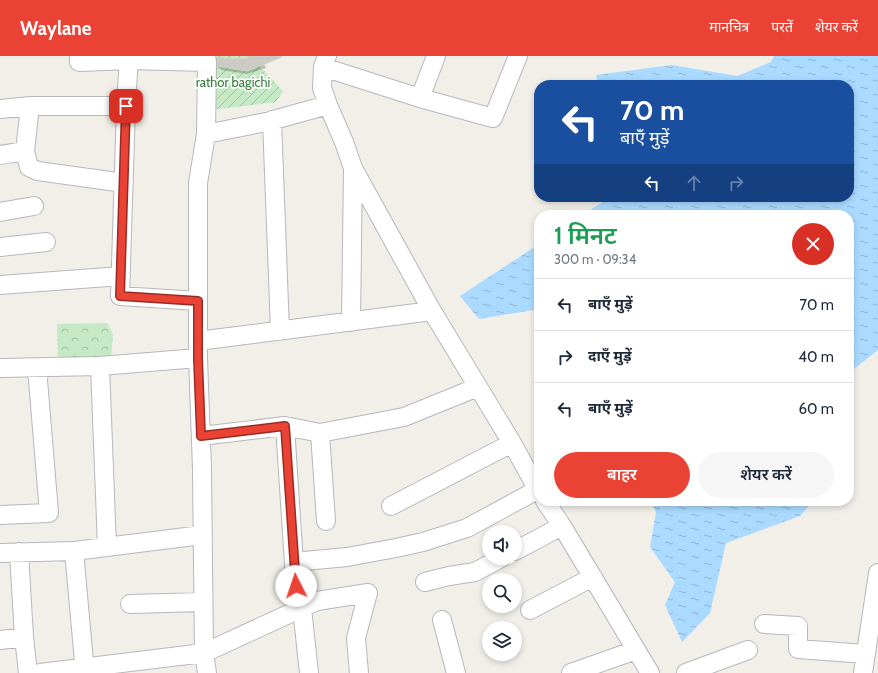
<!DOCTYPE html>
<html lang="hi">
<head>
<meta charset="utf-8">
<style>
	:root { --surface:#fff; --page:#f6f6f7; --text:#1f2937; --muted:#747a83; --line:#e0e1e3; --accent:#ea4335 }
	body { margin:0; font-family:Cabin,"Noto Sans Devanagari",sans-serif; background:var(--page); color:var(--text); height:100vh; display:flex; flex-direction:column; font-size:15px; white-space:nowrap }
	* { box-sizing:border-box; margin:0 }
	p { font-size:13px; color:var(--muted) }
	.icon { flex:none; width:22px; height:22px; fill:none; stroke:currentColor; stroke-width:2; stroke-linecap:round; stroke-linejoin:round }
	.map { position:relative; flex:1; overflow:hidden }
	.sheet { position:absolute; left:534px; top:154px; width:320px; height:296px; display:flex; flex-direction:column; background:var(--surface); border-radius:16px; box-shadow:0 2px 6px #0003 }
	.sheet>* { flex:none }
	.banner { position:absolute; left:534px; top:24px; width:320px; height:122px; border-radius:16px; box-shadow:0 2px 6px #0003; background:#1a4fa0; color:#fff; overflow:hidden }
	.controls { position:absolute; left:482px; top:469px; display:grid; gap:8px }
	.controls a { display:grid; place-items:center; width:40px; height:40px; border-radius:50%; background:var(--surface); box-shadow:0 2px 6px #0003; font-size:20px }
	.pin { position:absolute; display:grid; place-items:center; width:34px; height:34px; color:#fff; margin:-17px; border-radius:8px; box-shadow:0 2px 6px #0006 }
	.me { position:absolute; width:44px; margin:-22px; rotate:356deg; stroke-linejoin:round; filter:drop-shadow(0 0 3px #0008) }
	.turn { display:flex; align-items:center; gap:14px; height:84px; padding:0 20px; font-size:18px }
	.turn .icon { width:52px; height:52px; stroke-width:2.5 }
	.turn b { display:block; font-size:28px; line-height:34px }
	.lanes { display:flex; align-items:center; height:38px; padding:0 20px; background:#0003; justify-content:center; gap:20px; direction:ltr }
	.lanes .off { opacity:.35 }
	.round { display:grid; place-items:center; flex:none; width:42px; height:42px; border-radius:21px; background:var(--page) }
	.overview { display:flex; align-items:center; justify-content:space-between; height:68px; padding:0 20px }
	h1 { font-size:24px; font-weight:600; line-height:30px; color:#1e9e55 }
	.button { display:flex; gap:8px; margin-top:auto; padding:8px 20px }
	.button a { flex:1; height:46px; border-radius:24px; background:var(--accent); color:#fff; font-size:16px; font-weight:600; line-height:46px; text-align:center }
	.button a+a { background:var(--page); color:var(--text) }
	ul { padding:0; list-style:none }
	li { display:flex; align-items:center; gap:12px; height:52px; padding:0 20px; border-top:1px solid var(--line) }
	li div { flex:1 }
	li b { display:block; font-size:15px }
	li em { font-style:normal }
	header { display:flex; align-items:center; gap:24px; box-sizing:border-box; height:56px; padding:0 20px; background:var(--accent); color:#fff }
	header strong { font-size:19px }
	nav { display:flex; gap:22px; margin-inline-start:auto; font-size:14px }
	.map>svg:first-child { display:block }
	.forest { fill:url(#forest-crowns) }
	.garden { fill:url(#garden-furrows) }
	.water { fill:url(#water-ripples) }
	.shadow { fill:#0003 }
	.building { fill:#cccac5; stroke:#d6d1c6 }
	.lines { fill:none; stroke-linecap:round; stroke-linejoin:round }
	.minor-casing { stroke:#b5b8bc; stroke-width:20 }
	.minor { stroke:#fff; stroke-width:18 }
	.route-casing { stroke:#982c22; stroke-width:10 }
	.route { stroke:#ea4335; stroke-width:7 }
	.labels { text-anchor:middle; stroke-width:3.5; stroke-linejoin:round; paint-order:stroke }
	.park-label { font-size:13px; fill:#348238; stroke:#fff }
</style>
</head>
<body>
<header>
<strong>Waylane</strong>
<nav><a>मानचित्र</a><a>परतें</a><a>शेयर करें</a></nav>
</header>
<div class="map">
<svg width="878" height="617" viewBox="0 0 878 617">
	<defs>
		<pattern id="forest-crowns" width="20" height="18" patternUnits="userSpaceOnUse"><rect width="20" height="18" fill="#c5e8c5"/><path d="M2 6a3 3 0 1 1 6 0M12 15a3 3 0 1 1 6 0" fill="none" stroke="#a3c0a4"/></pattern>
		<pattern id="garden-furrows" width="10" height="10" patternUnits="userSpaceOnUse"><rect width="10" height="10" fill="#c5e8c5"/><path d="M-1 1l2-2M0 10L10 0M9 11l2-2" fill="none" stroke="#a3c0a4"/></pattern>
		<pattern id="water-ripples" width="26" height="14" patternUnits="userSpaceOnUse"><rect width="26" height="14" fill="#aadaff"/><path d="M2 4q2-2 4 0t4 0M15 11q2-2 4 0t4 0" fill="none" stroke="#8eb4d2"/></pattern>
	</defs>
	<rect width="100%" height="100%" fill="#f1efe8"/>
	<path class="forest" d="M107,267L113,278L111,302L70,306L58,300L57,268Z"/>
	<path class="garden" d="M210,0H250L283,35L276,46L202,55Z"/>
	<path class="water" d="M774,0H878V294L849,317V159H583L610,141H849V29H598L596,19L672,9L737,20L771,6Z
		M539,188V253L479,263L460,240Z
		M651,445H813L800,460L726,487L710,557L682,586L665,549L675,526L650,491L656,456Z"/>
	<path class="shadow" d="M258,0L263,5L266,12L247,18L221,14L218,10L249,4Z"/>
	<path class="building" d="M248,0H282V1L247,15L217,10V2L248,3Z"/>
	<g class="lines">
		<defs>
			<path id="minor" d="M79,0V6L130,4L207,6L206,0
				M129,0L126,50L120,240L198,245
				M327,0L323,11L322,32L328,49L344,86L353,112L432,255L512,387L539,436
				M323,11L420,42L493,62L518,0
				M420,42L436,0
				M30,50H126
				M0,53L30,50L25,95L29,111L38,115L124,127
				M272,64L280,275
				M206,78L207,6
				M0,99L25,95
				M0,156L34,150
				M0,191L46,186
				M0,229L121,220
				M351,266L353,113
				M198,285L432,255
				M100,310L198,302
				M0,312L100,310L107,491
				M285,370L320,377
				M201,380L285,370L297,554
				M545,445L562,470L650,617
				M391,450L512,387
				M0,459L49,457L37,312
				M326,465L320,377L404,361L478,331
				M74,495L202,479
				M515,495L562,470
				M19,496L24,581
				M0,497L74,495L85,617
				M294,506L347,501L396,492L423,486L467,472L537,434
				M425,526L449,520L475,516L501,502
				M130,548L203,546
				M302,552L309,617
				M530,554L593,521
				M442,564L456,617
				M764,568L798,570V593L866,598
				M0,584L24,581L28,617
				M40,617L204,597L317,545L368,537L356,582L359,617
				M207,617L204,597L202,413L198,302V127L206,78L266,66L328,49
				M571,617L636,594
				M686,617L748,594
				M863,617L878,517"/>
		</defs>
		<use href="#minor" class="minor-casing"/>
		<use href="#minor" class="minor"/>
	</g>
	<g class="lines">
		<defs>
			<path id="route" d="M126,50L120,240L198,245V302L201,380L285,370L296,530"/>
		</defs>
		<use href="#route" class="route-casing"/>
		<use href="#route" class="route"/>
	</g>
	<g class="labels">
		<g class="park-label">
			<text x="233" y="31">rathor bagichi</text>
		</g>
	</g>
</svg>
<div class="controls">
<a><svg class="icon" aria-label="sound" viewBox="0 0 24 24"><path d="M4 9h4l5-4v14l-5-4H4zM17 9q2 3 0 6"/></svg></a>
<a><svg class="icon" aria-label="search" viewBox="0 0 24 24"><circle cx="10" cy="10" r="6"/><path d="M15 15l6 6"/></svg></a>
<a><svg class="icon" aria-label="layers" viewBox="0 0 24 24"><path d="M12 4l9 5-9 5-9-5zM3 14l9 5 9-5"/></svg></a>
</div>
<div class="pin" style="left:126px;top:50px;background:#d93025"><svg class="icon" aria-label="arrive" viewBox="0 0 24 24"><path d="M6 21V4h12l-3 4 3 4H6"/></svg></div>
<svg class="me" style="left:296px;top:530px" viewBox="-20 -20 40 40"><circle r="19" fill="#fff"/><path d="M0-13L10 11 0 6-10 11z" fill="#ea4335"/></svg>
<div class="banner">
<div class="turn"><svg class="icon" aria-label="left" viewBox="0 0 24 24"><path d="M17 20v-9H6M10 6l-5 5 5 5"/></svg><div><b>70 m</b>बाएँ मुड़ें</div></div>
<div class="lanes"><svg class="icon" aria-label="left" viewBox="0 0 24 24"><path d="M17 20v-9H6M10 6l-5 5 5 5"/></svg><svg class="icon off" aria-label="ahead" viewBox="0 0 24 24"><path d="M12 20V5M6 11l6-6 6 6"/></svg><svg class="icon off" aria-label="right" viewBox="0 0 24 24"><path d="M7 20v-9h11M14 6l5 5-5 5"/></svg></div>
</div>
<section class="sheet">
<div class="overview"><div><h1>1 मिनट</h1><p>300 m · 09:34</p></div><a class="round" style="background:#d93025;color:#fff"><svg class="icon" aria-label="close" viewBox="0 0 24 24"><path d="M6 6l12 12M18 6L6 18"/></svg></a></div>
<ul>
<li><svg class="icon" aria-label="left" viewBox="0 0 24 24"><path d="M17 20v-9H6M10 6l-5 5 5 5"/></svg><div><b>बाएँ मुड़ें</b></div><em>70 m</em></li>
<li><svg class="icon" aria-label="right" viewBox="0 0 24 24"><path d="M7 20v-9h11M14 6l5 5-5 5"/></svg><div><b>दाएँ मुड़ें</b></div><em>40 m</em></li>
<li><svg class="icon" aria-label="left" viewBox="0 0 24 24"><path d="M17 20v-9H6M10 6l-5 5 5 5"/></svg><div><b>बाएँ मुड़ें</b></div><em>60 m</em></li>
</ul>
<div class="button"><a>बाहर</a><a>शेयर करें</a></div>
</section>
</div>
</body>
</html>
